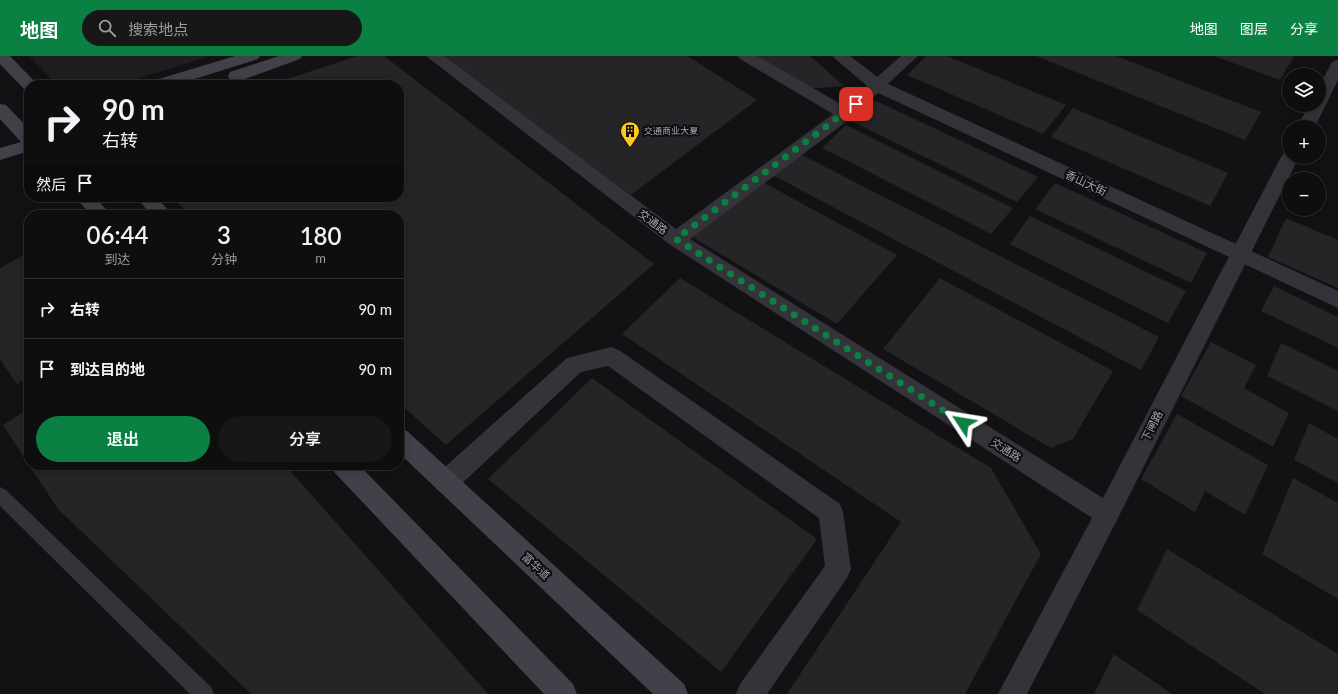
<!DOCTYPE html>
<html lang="zh">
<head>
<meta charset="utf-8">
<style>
	:root { --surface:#0e0e0f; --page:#171718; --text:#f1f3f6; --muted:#9b9c9e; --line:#2e2e2f; --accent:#0b8043 }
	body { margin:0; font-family:Lato,"Noto Sans SC",sans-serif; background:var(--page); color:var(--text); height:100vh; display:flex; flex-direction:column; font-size:15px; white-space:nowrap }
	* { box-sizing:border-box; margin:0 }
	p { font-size:13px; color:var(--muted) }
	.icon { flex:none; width:22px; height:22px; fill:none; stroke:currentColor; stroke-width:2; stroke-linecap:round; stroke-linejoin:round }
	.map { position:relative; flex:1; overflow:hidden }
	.drawer { position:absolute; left:24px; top:154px; width:380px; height:260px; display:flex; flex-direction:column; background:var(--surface); border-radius:16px; box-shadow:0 2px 10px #0003,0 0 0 1px var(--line) }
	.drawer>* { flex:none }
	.banner { position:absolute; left:24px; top:24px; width:380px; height:122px; border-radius:16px; box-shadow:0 2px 10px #0003,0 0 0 1px var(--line); background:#0e0e0f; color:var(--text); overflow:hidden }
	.controls { position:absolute; left:1282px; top:12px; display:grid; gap:8px }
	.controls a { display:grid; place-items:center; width:44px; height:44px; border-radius:50%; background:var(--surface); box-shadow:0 2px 10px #0003,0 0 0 1px var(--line); font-size:20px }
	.pin { position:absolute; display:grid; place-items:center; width:34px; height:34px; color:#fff; margin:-17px; border-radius:8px; box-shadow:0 2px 6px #0006 }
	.me { position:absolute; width:44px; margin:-22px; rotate:303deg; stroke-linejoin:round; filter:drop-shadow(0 0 3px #0008) }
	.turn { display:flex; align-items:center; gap:14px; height:84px; padding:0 12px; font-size:18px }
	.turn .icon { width:52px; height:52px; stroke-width:2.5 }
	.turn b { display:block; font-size:28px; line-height:34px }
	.then { display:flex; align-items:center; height:38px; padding:0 12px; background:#0003; gap:8px; font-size:15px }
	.eta { display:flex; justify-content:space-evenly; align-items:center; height:68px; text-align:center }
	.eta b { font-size:24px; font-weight:600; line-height:28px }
	.action { display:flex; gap:8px; margin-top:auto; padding:8px 12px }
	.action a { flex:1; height:46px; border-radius:24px; background:var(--accent); color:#fff; font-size:16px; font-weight:600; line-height:46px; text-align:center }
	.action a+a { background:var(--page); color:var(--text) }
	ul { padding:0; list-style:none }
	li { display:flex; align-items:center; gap:12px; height:60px; padding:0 12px; border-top:1px solid var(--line) }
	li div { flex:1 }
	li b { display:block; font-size:15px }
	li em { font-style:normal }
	header { display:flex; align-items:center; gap:24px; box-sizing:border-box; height:56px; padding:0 20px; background:var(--accent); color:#fff }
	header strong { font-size:19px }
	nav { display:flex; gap:22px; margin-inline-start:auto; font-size:14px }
	.search { width:280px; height:36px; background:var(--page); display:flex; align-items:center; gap:10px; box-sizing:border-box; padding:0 14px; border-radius:22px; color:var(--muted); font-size:15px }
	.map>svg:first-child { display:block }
	.built { fill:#1e1e21 }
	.building { fill:#252528 }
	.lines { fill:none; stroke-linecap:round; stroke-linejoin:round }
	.service { fill:#333339; fill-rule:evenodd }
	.minor { fill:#333339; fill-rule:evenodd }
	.tertiary { fill:#333339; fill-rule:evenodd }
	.secondary { fill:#414249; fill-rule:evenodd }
	.route { stroke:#0b8043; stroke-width:7; stroke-dasharray:0 12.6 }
	.labels { text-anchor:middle; stroke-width:4; stroke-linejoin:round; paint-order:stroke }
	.far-poi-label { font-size:9px; fill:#a2a6b5; stroke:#0d0d0f; text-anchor:start }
	.street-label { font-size:11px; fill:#a2a6b5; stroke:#0d0d0f }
</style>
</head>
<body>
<header>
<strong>地图</strong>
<div class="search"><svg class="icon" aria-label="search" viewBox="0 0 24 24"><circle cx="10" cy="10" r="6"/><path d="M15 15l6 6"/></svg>搜索地点</div>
<nav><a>地图</a><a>图层</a><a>分享</a></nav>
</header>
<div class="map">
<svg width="1338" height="638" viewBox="0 0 1338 638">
	<rect width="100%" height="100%" fill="#121214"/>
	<path class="built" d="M29,0H210L117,29L54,25Z"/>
	<path class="building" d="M357,0H384L654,208L446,389L399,347V159H191L178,147L176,141H399V29H269Z
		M438,0H687L757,44L631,139Z
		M737,0H810L844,30L793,34Z
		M926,0H947L1066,49L1043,78L907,19Z
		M1036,0H1116L1261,56L1245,84Z
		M1214,0H1294L1280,24Z
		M874,44L1038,121L1017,146L851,65Z
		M1073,52L1228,117L1210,150L1051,81Z
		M846,69L1013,152L991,178L822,92Z
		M788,92L1159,281L1141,314L763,114Z
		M755,122L897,199L837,268L691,180Z
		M1055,127L1207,197L1191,227L1035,153Z
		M1030,160L1186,235L1168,267L1010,188Z
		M1286,162L1338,184V232L1268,201Z
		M28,197L29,321L17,328L0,303V212Z
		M680,222L991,412L1041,498L965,638H787L901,466L622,278Z
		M940,222L1113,315L1073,383L1051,392L883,293Z
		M1274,230L1338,261V292L1261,255Z
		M1211,286L1256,309L1244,332L1289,357L1273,391L1181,340Z
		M1281,287L1338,315V355L1267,320Z
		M592,322L817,483L721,616L488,423Z
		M29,353V409L3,369Z
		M1177,358L1268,409L1245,459L1205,435L1195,456L1141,423Z
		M1309,367L1338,383V427L1294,404Z
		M29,409H285L488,638H251L58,453Z
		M1293,422L1338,447V543L1262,498Z
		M1167,493L1338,598V638H1265L1137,554Z
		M1114,598L1172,638H1094Z"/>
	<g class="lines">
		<path class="service" d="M0,431L6,434L211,631L214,638H190L0,450Z"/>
		<path class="minor" d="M426,0H444L676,173L833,58L740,3L738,0H757L844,50L901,0H918L851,62L690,183L1103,442L1281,101L1284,97L1289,95V101H1299L1116,466L1027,638H998L1092,462L669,188Z
			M1338,4V24L1315,71H1297L1309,49H1319V30L1332,6Z
			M611,291L619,294L840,448L843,456L851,513L847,522L767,638H736L740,628L825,510L819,462L608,310L581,316L455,434L446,437L437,434L434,426L437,418L567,302Z"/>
		<path class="tertiary" d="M832,0H850L884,26L1338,235V252L872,34Z"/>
		<path class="secondary" d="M0,0H10L38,29H29V34L24,33L0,8Z
			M235,0H260L258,3L175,29H150L152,25Z
			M279,0H302L300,3L242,24L236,25L230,24L228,20L230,16Z
			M0,48L6,49L29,73V95L0,104V92L21,86L0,63Z
			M75,141H95L111,159H91Z
			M135,141H156L173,159H152Z
			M399,372L407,375L684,628L688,638H653L399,397Z
			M331,409H359L573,628L577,638H544L335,417Z"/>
	</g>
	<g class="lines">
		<path class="route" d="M856,48L676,183L963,367"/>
	</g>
	<defs>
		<symbol id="building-pin" viewBox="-11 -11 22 30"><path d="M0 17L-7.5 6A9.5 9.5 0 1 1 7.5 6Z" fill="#fec820" stroke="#0d0d0f"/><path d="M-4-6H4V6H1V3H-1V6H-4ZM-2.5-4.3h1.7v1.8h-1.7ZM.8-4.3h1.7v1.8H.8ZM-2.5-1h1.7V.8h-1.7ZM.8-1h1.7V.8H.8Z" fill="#111"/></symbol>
	</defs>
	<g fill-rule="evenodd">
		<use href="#building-pin" x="619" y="64" width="22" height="30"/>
	</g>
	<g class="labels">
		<g class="far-poi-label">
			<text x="644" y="78">交通商业大夏</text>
		</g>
		<g class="street-label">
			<text transform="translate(1086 127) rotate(25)" y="4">香山大街</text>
			<text transform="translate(653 166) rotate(37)" y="4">交通路</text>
			<text transform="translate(1152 370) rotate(-63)" y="4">下闸路</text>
			<text transform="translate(1006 394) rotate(33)" y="4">交通路</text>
			<text transform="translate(536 510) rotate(43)" y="4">富华道</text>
		</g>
	</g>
</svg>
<div class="controls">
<a><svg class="icon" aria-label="layers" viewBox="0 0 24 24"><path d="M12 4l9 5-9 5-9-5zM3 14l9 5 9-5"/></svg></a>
<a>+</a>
<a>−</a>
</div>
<div class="pin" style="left:856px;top:48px;background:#d93025"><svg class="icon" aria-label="arrive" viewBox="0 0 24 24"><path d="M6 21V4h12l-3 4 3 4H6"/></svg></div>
<svg class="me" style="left:963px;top:367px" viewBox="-20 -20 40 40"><path d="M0-17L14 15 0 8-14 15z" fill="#0b8043" stroke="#fff" stroke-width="4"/></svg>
<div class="banner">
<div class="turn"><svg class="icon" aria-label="right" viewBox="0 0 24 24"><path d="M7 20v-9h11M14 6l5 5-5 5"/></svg><div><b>90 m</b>右转</div></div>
<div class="then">然后<svg class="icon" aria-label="arrive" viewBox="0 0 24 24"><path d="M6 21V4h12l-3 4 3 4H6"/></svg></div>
</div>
<section class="drawer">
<div class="eta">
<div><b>06:44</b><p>到达</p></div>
<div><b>3</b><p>分钟</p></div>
<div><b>180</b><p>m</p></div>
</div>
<ul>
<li><svg class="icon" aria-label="right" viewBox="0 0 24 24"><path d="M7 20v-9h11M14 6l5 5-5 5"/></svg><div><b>右转</b></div><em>90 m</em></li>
<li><svg class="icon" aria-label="arrive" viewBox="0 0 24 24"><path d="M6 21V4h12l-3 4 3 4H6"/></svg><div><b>到达目的地</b></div><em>90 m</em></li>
</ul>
<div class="action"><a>退出</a><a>分享</a></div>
</section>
</div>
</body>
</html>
